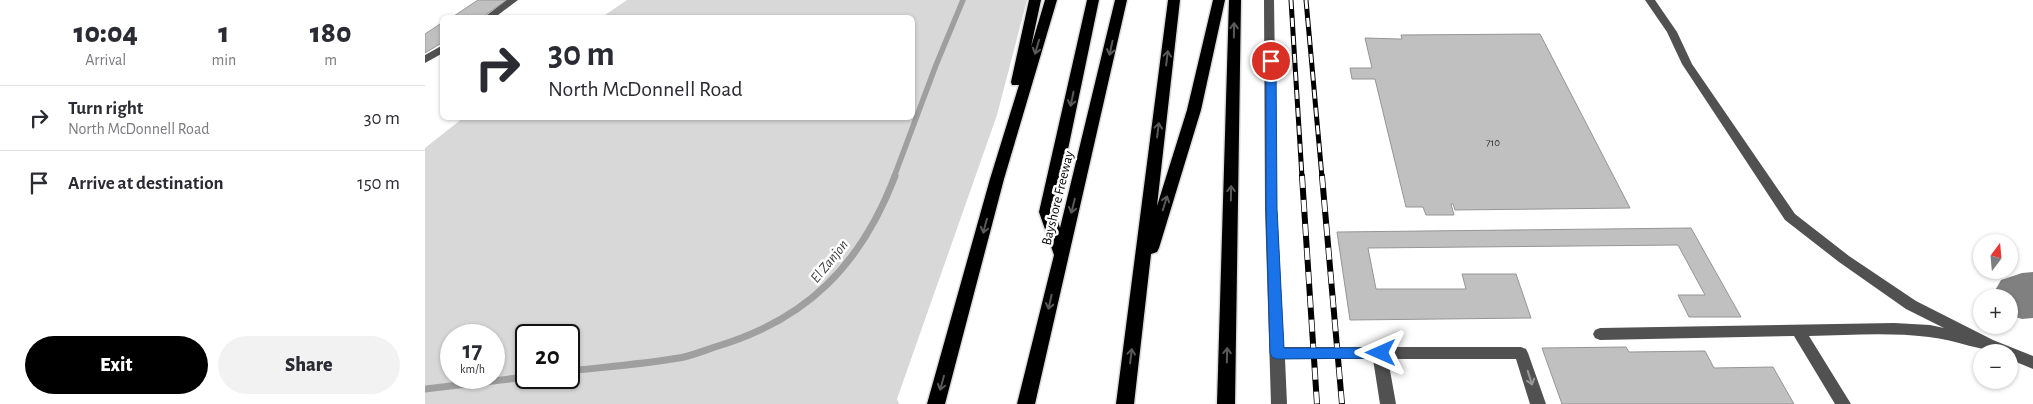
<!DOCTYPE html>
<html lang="en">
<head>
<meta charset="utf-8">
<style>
	:root { --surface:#fff; --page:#f2f2f3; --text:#2b2b33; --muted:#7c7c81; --line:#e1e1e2; --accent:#000 }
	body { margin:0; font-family:"Alegreya Sans",sans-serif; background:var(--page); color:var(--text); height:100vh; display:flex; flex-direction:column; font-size:19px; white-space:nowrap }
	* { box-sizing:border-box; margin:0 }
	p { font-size:16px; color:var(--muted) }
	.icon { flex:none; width:28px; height:28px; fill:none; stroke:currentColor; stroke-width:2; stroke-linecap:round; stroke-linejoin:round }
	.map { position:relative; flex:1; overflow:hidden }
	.panel { display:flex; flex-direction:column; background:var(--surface); width:425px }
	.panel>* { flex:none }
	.banner { position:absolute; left:15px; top:15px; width:475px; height:105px; border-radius:8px; box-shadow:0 1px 4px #0004; background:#fff; color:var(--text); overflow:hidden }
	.needle { width:32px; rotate:16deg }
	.controls { position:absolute; left:1548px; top:234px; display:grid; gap:10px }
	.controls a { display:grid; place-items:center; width:45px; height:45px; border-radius:50%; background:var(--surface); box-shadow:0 1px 4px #0004; font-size:25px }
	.speed { position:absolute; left:15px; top:324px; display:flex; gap:10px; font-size:25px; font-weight:700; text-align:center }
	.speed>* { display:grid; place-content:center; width:65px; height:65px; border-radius:50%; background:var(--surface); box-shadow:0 1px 4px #0004; line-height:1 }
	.speed small { font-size:12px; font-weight:400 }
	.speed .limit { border:2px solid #111; border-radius:8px; background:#fff; color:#111 }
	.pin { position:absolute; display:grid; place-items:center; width:42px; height:42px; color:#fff; margin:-21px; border:2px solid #fff; border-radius:50%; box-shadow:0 1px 5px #0007 }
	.me { position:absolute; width:55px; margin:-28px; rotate:270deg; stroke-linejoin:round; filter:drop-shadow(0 0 4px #0008) }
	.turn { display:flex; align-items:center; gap:18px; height:105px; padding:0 25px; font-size:22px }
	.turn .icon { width:65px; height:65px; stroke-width:2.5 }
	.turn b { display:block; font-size:35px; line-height:42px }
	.eta { display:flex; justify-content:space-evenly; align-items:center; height:85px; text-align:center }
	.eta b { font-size:30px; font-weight:800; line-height:35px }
	.cta { display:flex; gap:10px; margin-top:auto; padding:10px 25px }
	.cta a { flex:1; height:58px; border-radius:30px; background:var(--accent); color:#fff; font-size:20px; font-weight:800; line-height:58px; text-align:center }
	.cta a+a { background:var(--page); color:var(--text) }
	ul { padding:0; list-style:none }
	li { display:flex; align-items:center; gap:15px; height:65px; padding:0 25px; border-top:1px solid var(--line) }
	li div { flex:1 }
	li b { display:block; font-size:19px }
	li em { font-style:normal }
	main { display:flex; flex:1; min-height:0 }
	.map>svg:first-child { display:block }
	.green { fill:#d8d8d8; fill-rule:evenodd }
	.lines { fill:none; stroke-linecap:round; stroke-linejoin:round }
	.stream-far1 { stroke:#9f9f9f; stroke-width:5.5 }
	.stream { stroke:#9f9f9f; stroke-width:7 }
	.taxiway { fill:#808080; fill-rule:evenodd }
	.building { fill:#c0c0c0; stroke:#959595 }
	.highway-casing { stroke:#dbdbdb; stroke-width:3 }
	.minor { fill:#515151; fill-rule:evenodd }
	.highway { fill:#000; fill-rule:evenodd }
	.rail-far1-casing { stroke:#000; stroke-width:5 }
	.rail-casing { stroke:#000; stroke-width:6 }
	.rail-far1 { stroke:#fff; stroke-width:3; stroke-dasharray:9; stroke-linecap:butt }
	.rail { stroke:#fff; stroke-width:4.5; stroke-dasharray:12; stroke-linecap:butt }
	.oneway { stroke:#595959 }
	.oneway2 { stroke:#979797 }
	.route { fill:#1a73e8; stroke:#114b97 }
	.labels { text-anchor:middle; stroke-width:5; stroke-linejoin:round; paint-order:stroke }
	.number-label { font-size:11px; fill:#303030 }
	.street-label { font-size:14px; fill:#000; stroke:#fff }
	.water-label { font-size:15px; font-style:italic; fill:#404040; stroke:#fff }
</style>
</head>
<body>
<main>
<section class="panel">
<div class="eta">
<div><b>10:04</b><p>Arrival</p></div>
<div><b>1</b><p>min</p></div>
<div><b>180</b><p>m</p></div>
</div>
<ul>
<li><svg class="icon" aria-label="right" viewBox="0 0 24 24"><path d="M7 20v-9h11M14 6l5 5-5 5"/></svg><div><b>Turn right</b><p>North McDonnell Road</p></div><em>30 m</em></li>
<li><svg class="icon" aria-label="arrive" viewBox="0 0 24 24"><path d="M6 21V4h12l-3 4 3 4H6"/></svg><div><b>Arrive at destination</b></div><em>150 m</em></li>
</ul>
<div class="cta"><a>Exit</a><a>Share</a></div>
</section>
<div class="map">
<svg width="1608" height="404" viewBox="0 0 1608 404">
	<rect width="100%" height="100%" fill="#fff"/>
	<path class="green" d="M202,0H602L572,115L472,399L474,404H0V148L38,118H488V18L177,17ZM26,335H69V378H26ZM101,335H144V378H101Z"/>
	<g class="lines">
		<path class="stream-far1" d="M469,177L511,65L538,0"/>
		<path class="stream" d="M144,371C180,367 218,364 254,358C266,356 278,351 290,347C382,320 436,265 470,176
			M0,389L101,377"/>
		<path class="taxiway" d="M1608,272V318L1597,319L1584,315V298L1567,296L1576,280L1597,273Z"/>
	</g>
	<path class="building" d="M53,0H82L56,18L29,16Z
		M15,24H18V42L0,53V34Z
		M1115,34L1205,208L1030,210L1028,204H1026L1029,215H1001L998,207H981L950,79H927L925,68H947L940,38L975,39H977L976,35Z
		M1266,228L1316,317H1264L1253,295H1280L1253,245L943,248L951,289H1041L1037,274H1091L1106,318L925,320L912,232Z
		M1201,347L1204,352L1280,351L1289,368L1348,367L1369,404H1137L1117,348Z"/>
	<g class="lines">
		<defs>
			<path id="highway" d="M604,0H616L606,47L620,0H632L579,179L520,404H502L565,179L594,85H587L586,82Z
				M662,0H674L630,212L635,228L690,0H702L610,404H592L629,255L614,212Z
				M743,0H755L732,206L762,110L788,0H800L776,110L734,248L732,252L726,254L709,404H691Z
				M804,0H816L810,404H792Z"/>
		</defs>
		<use href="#highway" class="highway-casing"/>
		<path class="minor" d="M82,0H93L69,18H58Z
			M839,0H849L852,209L859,347H1096L1101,349L1103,353L1121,404H1105L1091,359H963L971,404H955L948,359H860L862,404H846L840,209Z
			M1220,0H1230L1252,32L1267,64L1370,214L1424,256L1491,301L1568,340L1608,356V369L1584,359V352C1557,352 1531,340 1504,337C1465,332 1424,335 1384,336L1426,404H1410L1369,336L1175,340L1170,338L1168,334L1170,330L1175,328L1469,323L1505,325L1519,328L1481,309L1414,262L1360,220L1257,64L1242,32Z
			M18,45V53L0,63V55Z"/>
		<use href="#highway" class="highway"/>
		<defs>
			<path id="rail-far1" d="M866,0L877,177
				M881,0L897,177"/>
			<path id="rail" d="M877,176L892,404
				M897,176L917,404"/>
		</defs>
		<use href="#rail-far1" class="rail-far1-casing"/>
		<use href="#rail" class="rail-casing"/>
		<use href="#rail-far1" class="rail-far1"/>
		<use href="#rail" class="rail"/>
	</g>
	<defs><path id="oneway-shaft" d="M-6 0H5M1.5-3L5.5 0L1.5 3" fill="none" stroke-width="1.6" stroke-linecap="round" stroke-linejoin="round" transform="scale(1.25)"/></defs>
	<g class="oneway">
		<use href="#oneway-shaft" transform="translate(809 30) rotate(-89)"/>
		<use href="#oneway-shaft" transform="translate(612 47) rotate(107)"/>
		<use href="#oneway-shaft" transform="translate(686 48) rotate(102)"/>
		<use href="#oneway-shaft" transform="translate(742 58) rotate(-83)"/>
		<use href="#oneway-shaft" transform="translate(647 99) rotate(102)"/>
		<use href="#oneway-shaft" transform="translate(733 130) rotate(-83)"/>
		<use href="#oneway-shaft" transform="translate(806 193) rotate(-89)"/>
		<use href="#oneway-shaft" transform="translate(740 203) rotate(-73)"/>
		<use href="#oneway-shaft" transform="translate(648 206) rotate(104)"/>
		<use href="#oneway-shaft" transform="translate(560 226) rotate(105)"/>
		<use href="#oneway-shaft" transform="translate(625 302) rotate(103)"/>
		<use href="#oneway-shaft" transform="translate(802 355) rotate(-89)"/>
		<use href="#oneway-shaft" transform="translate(706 356) rotate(-83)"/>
		<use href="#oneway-shaft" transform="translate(517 383) rotate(105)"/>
	</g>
	<use class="oneway2" href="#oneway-shaft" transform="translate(1105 378) rotate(72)"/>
	<path class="route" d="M846,58L851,61L852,209L859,348H956L960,349L962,353L960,357L956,358L852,359L847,357L845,353L841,209V61Z"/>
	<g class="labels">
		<g class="number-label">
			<text x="1068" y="146">710</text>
		</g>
		<g class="street-label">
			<text transform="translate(632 198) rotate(-76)" y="5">Bayshore Freeway</text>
		</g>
		<g class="water-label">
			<text transform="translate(404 261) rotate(-51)" y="5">El Zanjon</text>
		</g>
	</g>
</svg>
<div class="controls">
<a><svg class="needle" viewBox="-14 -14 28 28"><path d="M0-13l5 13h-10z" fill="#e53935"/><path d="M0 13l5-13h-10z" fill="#7c7c81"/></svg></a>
<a>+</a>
<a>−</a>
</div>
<div class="speed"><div>17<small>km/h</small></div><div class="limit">20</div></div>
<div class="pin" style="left:846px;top:61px;background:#d93025"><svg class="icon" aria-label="arrive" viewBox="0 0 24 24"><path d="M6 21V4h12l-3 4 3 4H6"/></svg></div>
<svg class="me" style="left:956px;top:353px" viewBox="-20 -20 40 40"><path d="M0-17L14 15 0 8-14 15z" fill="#1a73e8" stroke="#fff" stroke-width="4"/></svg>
<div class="banner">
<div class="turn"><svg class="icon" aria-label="right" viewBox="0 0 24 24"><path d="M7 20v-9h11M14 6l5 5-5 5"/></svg><div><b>30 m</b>North McDonnell Road</div></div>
</div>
</div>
</main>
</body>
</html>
